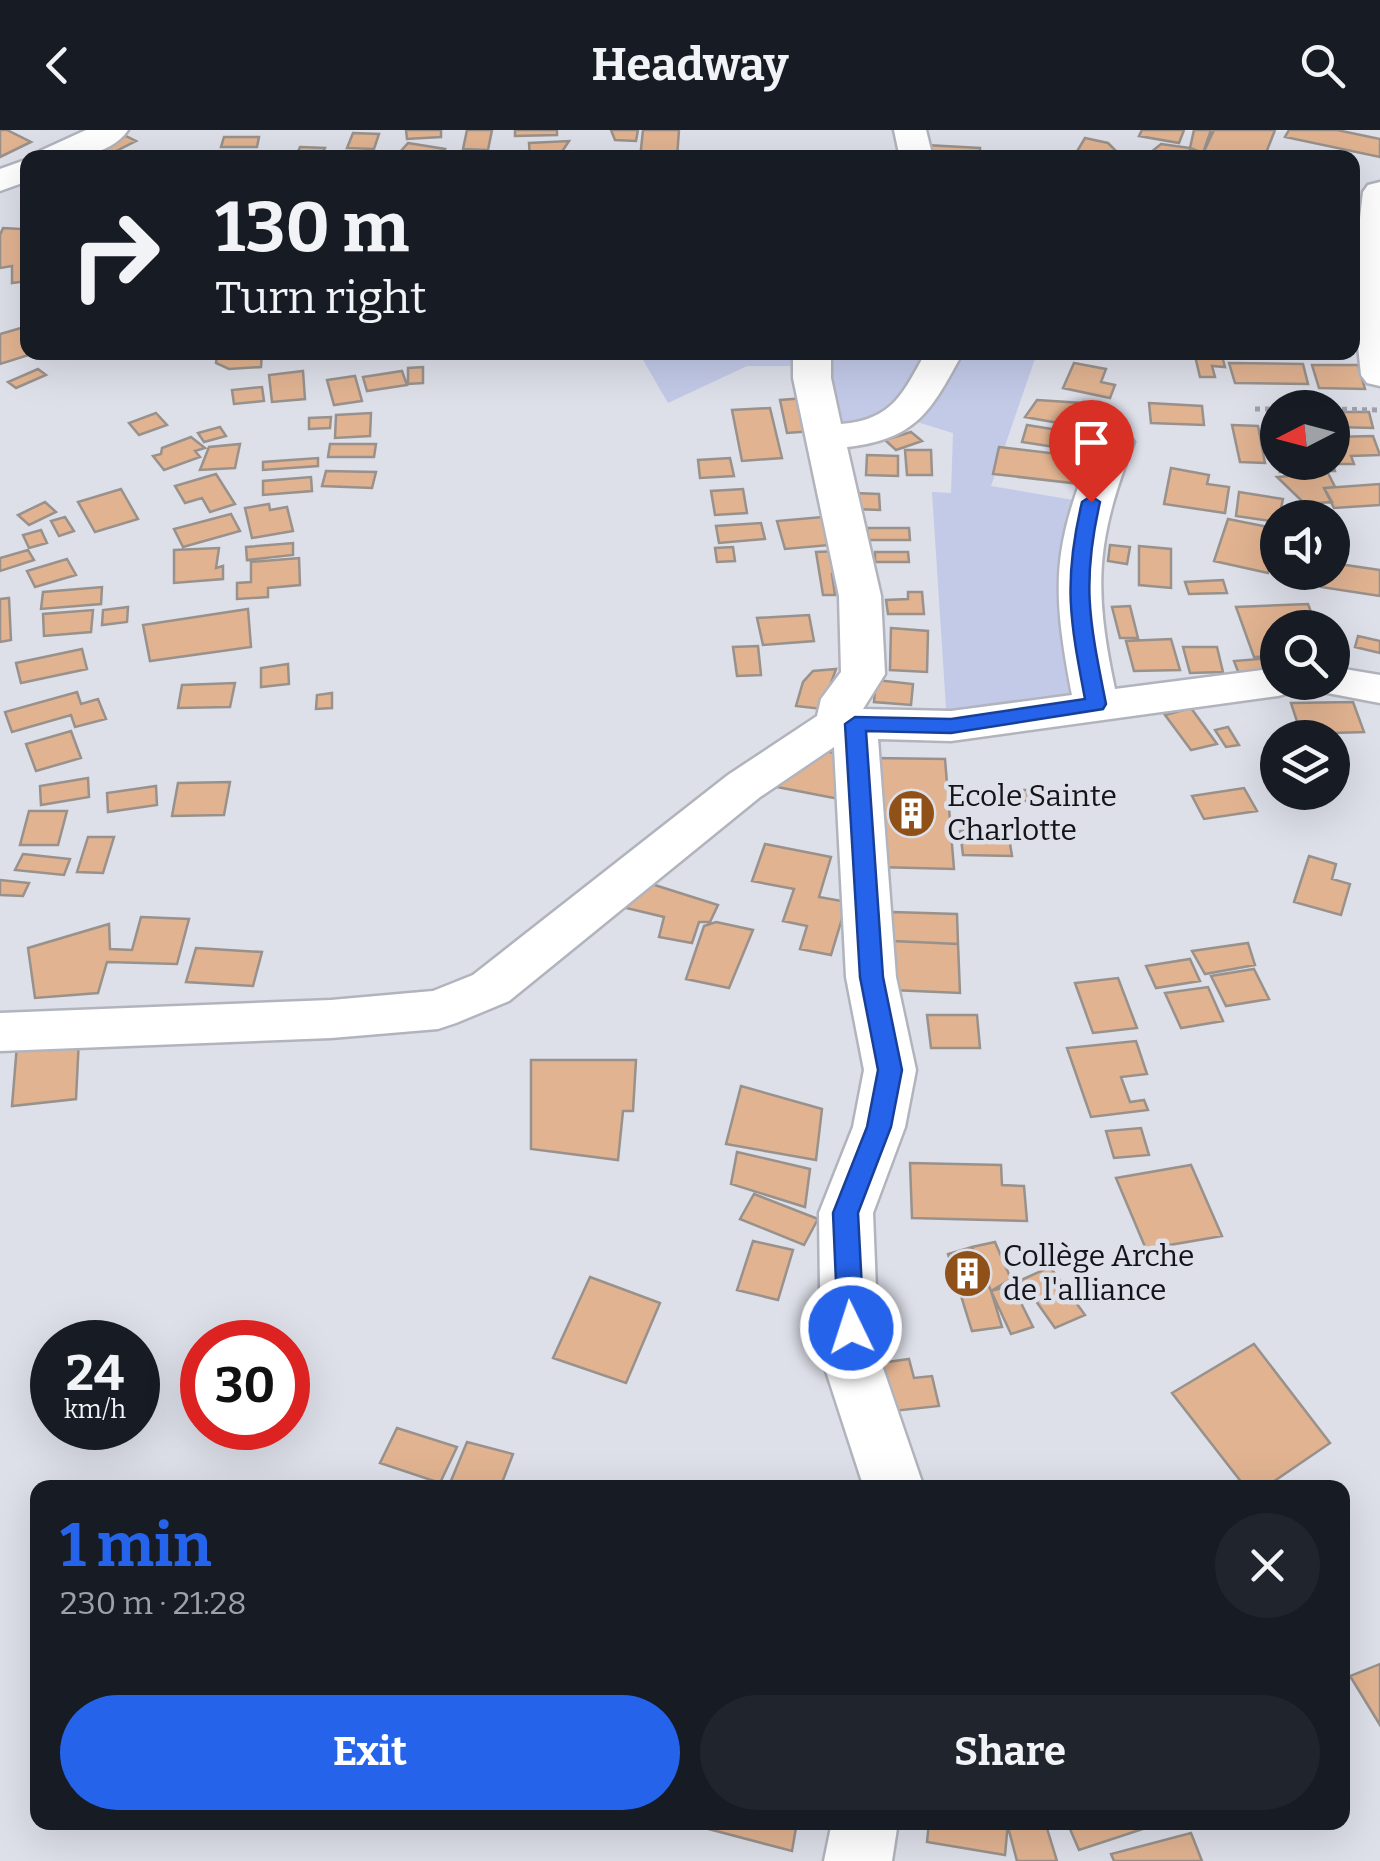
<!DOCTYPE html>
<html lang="en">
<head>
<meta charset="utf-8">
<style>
	:root { --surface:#171b24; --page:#20242c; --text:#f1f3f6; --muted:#9ea1a6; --accent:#2563eb }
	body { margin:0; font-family:Bitter,serif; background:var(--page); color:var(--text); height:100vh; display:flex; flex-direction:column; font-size:38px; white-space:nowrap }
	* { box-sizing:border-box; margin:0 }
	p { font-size:32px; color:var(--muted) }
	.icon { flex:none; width:55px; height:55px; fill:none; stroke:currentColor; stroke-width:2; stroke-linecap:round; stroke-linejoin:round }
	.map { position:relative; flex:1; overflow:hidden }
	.details { position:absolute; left:30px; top:1350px; width:1320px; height:350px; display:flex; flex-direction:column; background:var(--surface); border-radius:20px; box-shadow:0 10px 40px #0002 }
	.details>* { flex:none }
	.guide { position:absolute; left:20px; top:20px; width:1340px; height:210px; border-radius:20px; box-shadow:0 10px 40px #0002; background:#171b24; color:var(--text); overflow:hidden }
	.needle { width:65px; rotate:264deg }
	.buttons { position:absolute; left:1260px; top:260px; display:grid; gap:20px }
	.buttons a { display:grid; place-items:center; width:90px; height:90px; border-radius:50%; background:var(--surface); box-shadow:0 10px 40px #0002; font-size:50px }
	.speed { position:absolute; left:30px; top:1190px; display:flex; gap:20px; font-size:50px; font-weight:700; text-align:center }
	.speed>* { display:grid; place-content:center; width:130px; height:130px; border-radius:50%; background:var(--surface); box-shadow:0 10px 40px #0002; line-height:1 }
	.speed small { font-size:25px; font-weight:400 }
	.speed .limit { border:15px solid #d22; background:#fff; color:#111 }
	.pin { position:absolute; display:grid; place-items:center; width:85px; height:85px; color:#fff; margin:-102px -42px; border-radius:50% 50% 50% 0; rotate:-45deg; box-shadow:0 0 10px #0007 }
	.pin .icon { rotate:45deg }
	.me { position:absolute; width:110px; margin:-55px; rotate:356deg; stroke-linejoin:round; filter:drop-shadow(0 0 8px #0008) }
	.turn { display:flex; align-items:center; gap:35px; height:210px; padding:0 30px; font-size:45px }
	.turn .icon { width:130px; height:130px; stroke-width:2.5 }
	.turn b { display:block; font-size:70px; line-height:85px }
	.round { display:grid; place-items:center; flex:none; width:105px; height:105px; border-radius:52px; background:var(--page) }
	.overview { display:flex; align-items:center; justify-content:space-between; height:170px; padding:0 30px }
	h1 { font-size:60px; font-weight:700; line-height:75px; color:var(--accent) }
	.primary-button { display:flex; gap:20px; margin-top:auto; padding:20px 30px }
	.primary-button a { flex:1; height:115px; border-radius:60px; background:var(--accent); color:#fff; font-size:40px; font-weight:700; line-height:115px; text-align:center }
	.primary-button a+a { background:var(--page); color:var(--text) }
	header { display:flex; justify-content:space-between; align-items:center; height:130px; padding:0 30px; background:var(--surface); font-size:45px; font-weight:700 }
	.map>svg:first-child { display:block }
	.green { fill:#c3cae8 }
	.building { fill:#e1b391; stroke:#99918b; stroke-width:2.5 }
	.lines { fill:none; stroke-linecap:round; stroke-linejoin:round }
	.street-casing { stroke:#b2b4bd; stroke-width:5 }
	.path { stroke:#9fa0a9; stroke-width:5; stroke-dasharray:5 5; stroke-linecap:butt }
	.street { fill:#fff; fill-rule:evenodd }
	.route { fill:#2563eb; stroke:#184099; stroke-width:2.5 }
	.labels { text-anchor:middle; stroke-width:9; stroke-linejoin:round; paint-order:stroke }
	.poi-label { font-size:30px; fill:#141418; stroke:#dddfe9; text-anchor:start }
</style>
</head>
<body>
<header><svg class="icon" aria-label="back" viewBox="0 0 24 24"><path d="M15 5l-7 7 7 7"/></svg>Headway<svg class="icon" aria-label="search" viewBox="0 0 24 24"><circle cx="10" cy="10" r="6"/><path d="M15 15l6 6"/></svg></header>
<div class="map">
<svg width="1380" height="1731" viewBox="0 0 1380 1731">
	<rect width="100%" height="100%" fill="#dddfe9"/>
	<path class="green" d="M639,223H1037L991,356L1085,372L1089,571L947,593L932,362L951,363L953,303L904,288L833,330L816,236H747L668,273Z"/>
	<path class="building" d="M0,0H7L31,12L0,27Z
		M406,0H441V7L407,9Z
		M467,0H492L488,20L463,19Z
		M515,0H557V5L515,6Z
		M611,0H638L636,11L615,10Z
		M643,0H679L677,28H640Z
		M1142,0H1184L1179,13L1139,6Z
		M1194,0H1211L1203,23L1190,18Z
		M1214,0H1275L1264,28H1201Z
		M1289,0H1337L1380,9V27L1285,7Z
		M353,3L379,4L374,19L347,18Z
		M126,6L136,11L108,25L98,20Z
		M224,7H259L257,17H221Z
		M1085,8L1108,13L1116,21L1104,28H1073Z
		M569,11L563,20L564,28H530L529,13Z
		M408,13L445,19L439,28H402L401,21Z
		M1161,14L1190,18L1188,28H1152L1150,23Z
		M926,15L980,18V28H925Z
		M300,17L325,18L321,27L296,26Z
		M28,92V151L12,153V136L0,138V105L3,98L21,99Z
		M28,196V222H38L0,234V204Z
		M262,222L261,237L229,239L216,233L217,225Z
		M1195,226H1222L1225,237L1212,236L1215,247H1200Z
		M1074,233L1106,239L1101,252L1115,255L1110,268L1063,258Z
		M1229,233L1303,234L1308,254L1235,253Z
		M1312,235H1358L1365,259L1319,258Z
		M423,237V253L408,254V238Z
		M38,239L46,245L16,258L8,252Z
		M303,241L305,269L272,272L269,245Z
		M402,241L407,255L367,261L363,247Z
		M355,246L362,271L334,275L327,250Z
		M262,257L264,271L234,274L232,260Z
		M805,268L812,301L787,303L780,270Z
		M1037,270L1082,273L1081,297L1025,287Z
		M1149,273L1202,276L1204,295L1151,293Z
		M770,278L782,328L742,331L732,280Z
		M1332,282H1369L1373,298L1335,297Z
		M156,283L167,295L139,305L129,293Z
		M371,283L370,306L335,308L336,285Z
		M331,287L330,298L309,299V288Z
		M1027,295L1083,304L1081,321L1022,312Z
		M1232,295L1258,296L1265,333L1240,332Z
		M220,297L226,306L204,312L198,303Z
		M911,302L922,311L896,320L885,310Z
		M1373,306L1380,325L1351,326L1354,334H1333L1335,341L1280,342L1283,332H1332V307Z
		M191,307L205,318L195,321L200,327L164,340L153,326L161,324L162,318Z
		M240,314L235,338L200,340L209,317Z
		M330,314H376L374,327H328Z
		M999,317L1076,326L1072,353L993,344Z
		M905,320H931L932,345H907Z
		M867,325L898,326V346L866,345Z
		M318,328V336L263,340V332Z
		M730,328L734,346L700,348L698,330Z
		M1171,338L1209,345L1207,354L1229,357L1225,383L1164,374Z
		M326,341L376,342L372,358L322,356Z
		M1328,343L1335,357L1324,358L1332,372L1305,374L1277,347Z
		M216,344L235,374L210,382L202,368L185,373L175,356Z
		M311,347L312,361L263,365V351Z
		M1380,354V375L1334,378L1324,358Z
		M121,359L138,389L95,402L78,372Z
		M743,359L747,383L715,385L711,361Z
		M1239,362L1283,369L1278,392L1236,386Z
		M854,363L879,364L880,380L854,379Z
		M45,372L56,382L29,395L18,385Z
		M269,374L270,380L287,377L293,401L252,408L245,378Z
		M231,384L240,401L183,417L174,399Z
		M65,387L74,401L59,406L51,391Z
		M822,387L830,415L785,419L777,391Z
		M1228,389L1278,399L1268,443L1214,431Z
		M761,393L765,409L719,413L716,396Z
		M867,398H909L910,410H868Z
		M41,400L47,413L29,418L23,405Z
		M293,413V425L247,430L246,417Z
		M1110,415L1130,417L1127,434L1108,431Z
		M1139,416L1171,419V458L1139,455Z
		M733,417L735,431L717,432L715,418Z
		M219,418L216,438L223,436V449L174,453V420Z
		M28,420L34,430L0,441V428Z
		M840,421L843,443L832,444L835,465H823L816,422Z
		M875,422H908L909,432H875Z
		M299,428L300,455L268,458V467L237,469V453L251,452V432Z
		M67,429L76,445L35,457L27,441Z
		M1332,433L1380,440V466L1321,457L1322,442H1332Z
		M1223,450L1227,463L1189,464L1185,452Z
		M102,457L101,474L41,479L43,462Z
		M908,462H922L924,484H888L886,470L908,469Z
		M9,468L11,510L0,512V469Z
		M1308,474L1317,498H1278V526L1254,527L1236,477Z
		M1130,476L1138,508H1120L1112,477Z
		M128,477L127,492L102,495L103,480Z
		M248,479L251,517L150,531L143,495Z
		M93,480L91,502L44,506L43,484Z
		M809,485L814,511L763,515L757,488Z
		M891,498L928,501L927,542L890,540Z
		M1358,506L1380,511V523L1355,517Z
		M1171,509L1180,540L1134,541L1126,511Z
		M758,516L761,545L737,546L733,517Z
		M1183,517H1217L1223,542L1190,543Z
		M82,519L87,539L21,553L16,533Z
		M1271,528L1278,546L1241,549L1234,531Z
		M288,534L289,554L261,557V538Z
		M836,539L822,579L796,576L803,552L813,541Z
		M876,550L913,554L911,575L874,572Z
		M235,553L230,577L178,578L182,555Z
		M77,562L81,574L98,569L106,589L75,597L71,585L12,602L5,582Z
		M332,563V578L316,579L317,565Z
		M1353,572L1364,602L1301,604L1291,573Z
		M1191,578L1217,614L1191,620L1165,585Z
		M1228,597L1239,615L1226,617L1215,600Z
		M71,601L81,628L36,641L26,614Z
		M820,620L839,624V669L772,656Z
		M873,628L945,629L954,739L877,737Z
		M88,648L89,667L41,675L40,656Z
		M230,652L224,685L172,686L178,653Z
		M156,656L157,675L108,682L107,663Z
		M1244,658L1257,681L1204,689L1192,666Z
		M1000,660H1027L1029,671H1001Z
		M29,681H67L58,715H20Z
		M1007,695L1012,726L963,725L960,701Z
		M88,707H114L103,743L77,742Z
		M765,714L831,727L819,767L847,772L831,825L800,819L807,796L783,791L794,759L752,751Z
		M23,724L70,729L64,745L15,740Z
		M1309,726L1336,734L1332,749L1350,754L1341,785L1294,772Z
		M0,750L29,753L23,766L0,765Z
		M642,751L718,775L710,792H699L692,813L659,807L664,787L622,777Z
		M892,782L957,784L958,814L893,811Z
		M141,787L189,789L177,834L107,832L98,863L35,868L28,818L109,794L110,819L132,820Z
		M716,792L753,800L729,858L686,849L704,796Z
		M893,811L958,814L960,863L892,860Z
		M1248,813L1255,835L1205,844L1192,821Z
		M196,818L262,822L253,856L186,852Z
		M1190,829L1200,851L1156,858L1146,836Z
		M1254,839L1269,869L1226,876L1211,846Z
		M1118,848L1137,898L1093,903L1075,853Z
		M1208,857L1223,891L1181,898L1165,863Z
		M927,885H977L980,918H931Z
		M79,908L76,969L12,976L17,915Z
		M1136,911L1147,944L1121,947L1130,972L1144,970L1148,980L1091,987L1067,918Z
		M531,930H636L633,981H623L618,1030L531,1019Z
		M741,956L822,979L816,1030L726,1014Z
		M1141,998L1149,1025L1114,1028L1106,1001Z
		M737,1022L810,1039L805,1077L731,1054Z
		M910,1033L1001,1035L1002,1055L1024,1056L1027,1091L912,1088Z
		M1191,1035L1222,1106L1146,1119L1116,1048Z
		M754,1064L818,1089L804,1115L740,1089Z
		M753,1111L793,1120L778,1170L737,1160Z
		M995,1112L1011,1149L991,1161L972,1117Z
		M972,1117L991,1161L1002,1197L972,1201L948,1124Z
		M1050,1137L1085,1185L1055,1198L1021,1150Z
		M590,1147L660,1173L626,1253L553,1228Z
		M1012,1155L1033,1197L1011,1204L991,1161Z
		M1254,1214L1330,1313L1264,1358H1246L1172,1263Z
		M909,1229L914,1248L932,1246L939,1276L884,1282L873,1234Z
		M397,1298L457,1317L440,1353L380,1333Z
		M467,1312L513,1324L500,1358H448Z
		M1380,1534V1595L1350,1546Z
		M682,1692H797L792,1721Z
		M929,1692H1008L1005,1725L927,1712Z
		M1030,1692H1045L1057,1731H1017L1008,1697Z
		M1067,1692H1164L1079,1720Z
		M1191,1703L1202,1731H1114L1111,1724Z"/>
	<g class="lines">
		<defs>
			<path id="street" d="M86,0H128C109,28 66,28 36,28L40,21Z
				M894,0H926L933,28H900Z
				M28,29V51L0,61V39Z
				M1380,52V256L1367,253L1361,245L1352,157L1363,62L1368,55Z
				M793,222H831V248L841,294C893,290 903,263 926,222H963C931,281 917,309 847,317L881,466L885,544L863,579L951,581L1072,565C1051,455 1052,416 1096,312L1101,304L1115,300L1129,304L1134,312C1096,410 1093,456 1115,559L1278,538V552H1300L1293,562L1278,566L951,611L878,609L896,847L916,940L905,997L873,1083L876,1159L883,1238L924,1358H864L825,1238L820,1159L819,1083L853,997L864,940L846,847L834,617L760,667L509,871L456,893L438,899L331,908L0,921V883L331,870L433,861L473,845L728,645L817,586L821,569L841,542L839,466L793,248Z
				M1332,537L1380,545V573L1317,561L1311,552H1332Z
				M832,1692H898L892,1731H824Z"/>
		</defs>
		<use href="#street" class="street-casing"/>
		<path class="path" d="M1255,279H1278
			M1332,279L1380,280"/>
		<use href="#street" class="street"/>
	</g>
	<path class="route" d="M1091,366L1100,372C1081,455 1090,493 1106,574L1103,579L951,603L866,601L883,847L902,940L891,997L858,1083L864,1198L860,1206L851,1210L842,1206L838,1198L833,1083L867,997L878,940L860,847L845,594L855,587L951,589L1085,569C1070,490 1063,452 1082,372Z"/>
	<defs>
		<symbol id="building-disc" viewBox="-11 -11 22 22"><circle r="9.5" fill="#905119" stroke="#dddfe9"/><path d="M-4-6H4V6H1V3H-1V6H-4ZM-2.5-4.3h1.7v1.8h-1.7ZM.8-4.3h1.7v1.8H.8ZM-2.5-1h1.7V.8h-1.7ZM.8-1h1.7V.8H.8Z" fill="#fff"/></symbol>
	</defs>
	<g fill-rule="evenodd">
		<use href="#building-disc" x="884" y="656" width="55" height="55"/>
		<use href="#building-disc" x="940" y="1116" width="55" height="55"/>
	</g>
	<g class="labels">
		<g class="poi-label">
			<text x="947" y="676">Ecole Sainte<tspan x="947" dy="34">Charlotte</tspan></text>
			<text x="1003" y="1136">Collège Arche<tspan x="1003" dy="34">de l'alliance</tspan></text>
		</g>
	</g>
</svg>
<div class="buttons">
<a><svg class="needle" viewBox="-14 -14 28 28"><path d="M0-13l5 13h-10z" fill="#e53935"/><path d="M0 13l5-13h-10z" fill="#9ea1a6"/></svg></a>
<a><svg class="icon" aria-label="sound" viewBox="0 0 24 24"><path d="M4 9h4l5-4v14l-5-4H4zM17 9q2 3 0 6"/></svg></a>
<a><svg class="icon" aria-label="search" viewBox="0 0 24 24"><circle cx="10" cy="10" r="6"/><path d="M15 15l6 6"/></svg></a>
<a><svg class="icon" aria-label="layers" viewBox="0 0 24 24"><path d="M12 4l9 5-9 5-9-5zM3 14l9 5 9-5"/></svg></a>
</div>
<div class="speed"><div>24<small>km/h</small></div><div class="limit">30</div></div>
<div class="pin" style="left:1091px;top:372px;background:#d93025"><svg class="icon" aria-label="arrive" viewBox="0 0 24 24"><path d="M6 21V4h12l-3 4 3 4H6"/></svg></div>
<svg class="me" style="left:851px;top:1198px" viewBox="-20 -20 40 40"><circle r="17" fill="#2563eb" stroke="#fff" stroke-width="3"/><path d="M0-11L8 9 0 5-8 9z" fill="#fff"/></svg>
<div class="guide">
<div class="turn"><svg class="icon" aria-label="right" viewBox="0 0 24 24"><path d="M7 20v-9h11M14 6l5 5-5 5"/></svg><div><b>130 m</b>Turn right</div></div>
</div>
<section class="details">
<div class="overview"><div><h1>1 min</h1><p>230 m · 21:28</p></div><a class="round"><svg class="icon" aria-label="close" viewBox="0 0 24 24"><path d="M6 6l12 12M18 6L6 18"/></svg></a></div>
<div class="primary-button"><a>Exit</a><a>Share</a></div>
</section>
</div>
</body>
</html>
